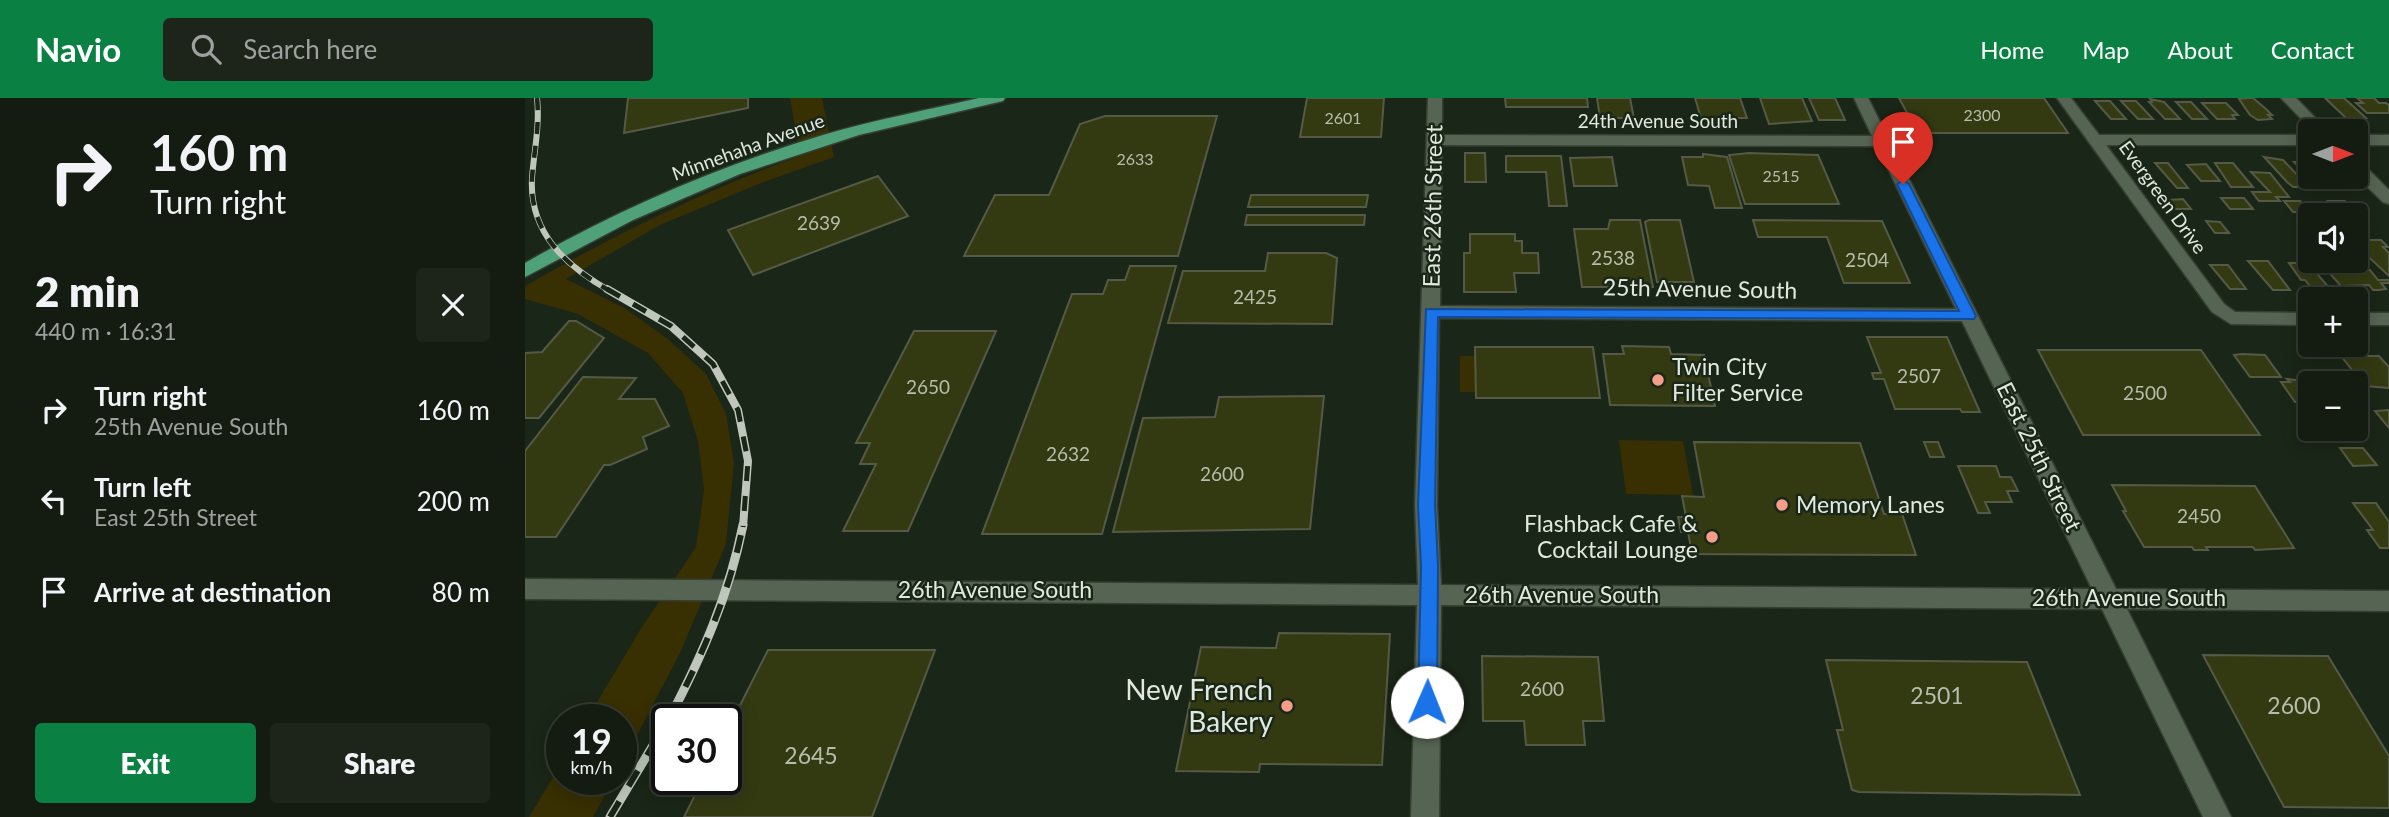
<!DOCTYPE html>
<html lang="en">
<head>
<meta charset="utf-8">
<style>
	:root { --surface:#141c11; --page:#1d251a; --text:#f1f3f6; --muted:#9da19f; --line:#333a31; --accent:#0b8043 }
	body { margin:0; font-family:Lato,sans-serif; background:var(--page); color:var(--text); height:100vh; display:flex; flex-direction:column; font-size:26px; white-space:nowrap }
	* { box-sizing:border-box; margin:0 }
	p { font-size:23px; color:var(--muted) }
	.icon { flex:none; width:38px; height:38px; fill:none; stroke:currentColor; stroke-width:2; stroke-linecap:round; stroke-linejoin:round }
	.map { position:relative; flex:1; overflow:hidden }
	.side { display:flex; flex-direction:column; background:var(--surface); width:525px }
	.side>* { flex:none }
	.guide { background:#141c11; color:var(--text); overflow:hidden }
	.needle { width:46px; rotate:90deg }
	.fabs { position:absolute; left:1773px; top:21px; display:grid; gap:14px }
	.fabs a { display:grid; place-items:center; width:70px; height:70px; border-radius:7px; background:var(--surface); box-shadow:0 4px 18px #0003,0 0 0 2px var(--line); font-size:35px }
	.speed { position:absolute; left:21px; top:606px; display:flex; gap:14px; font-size:35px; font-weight:700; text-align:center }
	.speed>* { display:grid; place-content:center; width:91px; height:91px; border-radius:50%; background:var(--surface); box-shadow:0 4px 18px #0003,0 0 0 2px var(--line); line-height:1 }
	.speed small { font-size:18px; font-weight:400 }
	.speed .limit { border:4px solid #111; border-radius:10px; background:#fff; color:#111 }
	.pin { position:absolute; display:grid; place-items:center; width:60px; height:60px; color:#fff; margin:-72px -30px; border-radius:50% 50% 50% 0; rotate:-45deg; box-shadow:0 0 7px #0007 }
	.pin .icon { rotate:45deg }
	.me { position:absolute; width:77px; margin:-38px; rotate:1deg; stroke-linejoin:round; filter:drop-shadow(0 0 5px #0008) }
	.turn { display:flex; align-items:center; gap:24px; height:147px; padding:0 35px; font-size:32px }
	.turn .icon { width:91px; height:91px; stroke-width:2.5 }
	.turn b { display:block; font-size:49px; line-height:60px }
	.round { display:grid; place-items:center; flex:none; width:74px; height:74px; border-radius:7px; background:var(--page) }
	.head { display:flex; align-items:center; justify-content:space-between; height:119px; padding:0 35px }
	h1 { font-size:42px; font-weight:800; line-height:52px }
	.button { display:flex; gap:14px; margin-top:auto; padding:14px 35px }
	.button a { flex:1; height:80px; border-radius:7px; background:var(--accent); color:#fff; font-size:28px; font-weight:800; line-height:80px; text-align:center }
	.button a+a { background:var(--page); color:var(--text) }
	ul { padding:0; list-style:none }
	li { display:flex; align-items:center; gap:21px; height:91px; padding:0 35px }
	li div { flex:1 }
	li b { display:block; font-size:26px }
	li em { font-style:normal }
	header { display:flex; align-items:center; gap:42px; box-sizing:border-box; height:98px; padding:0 35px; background:var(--accent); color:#fff }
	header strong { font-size:33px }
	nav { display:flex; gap:38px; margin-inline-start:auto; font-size:24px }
	.search { width:490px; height:63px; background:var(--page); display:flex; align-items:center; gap:18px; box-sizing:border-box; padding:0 24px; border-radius:7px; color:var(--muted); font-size:26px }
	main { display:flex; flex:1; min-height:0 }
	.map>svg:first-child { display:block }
	.green { fill:#382f03 }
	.building { fill:#333a12; stroke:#555a46; stroke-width:2 }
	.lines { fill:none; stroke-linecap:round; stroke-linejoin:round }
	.minor-casing { stroke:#353f33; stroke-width:3 }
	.major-casing { stroke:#353f33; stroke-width:3 }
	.minor { fill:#566453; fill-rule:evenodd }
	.major { fill:#4ea178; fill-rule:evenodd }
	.rail-far2-casing { stroke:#bfc7bc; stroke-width:6 }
	.rail-far1-casing { stroke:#bfc7bc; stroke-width:8 }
	.rail-casing { stroke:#bfc7bc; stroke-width:9 }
	.rail-far2 { stroke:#1a2617; stroke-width:4.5; stroke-dasharray:12; stroke-linecap:butt }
	.rail-far1 { stroke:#1a2617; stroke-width:5; stroke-dasharray:15; stroke-linecap:butt }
	.rail { stroke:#1a2617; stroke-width:6; stroke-dasharray:18; stroke-linecap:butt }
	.route { fill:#1a73e8; stroke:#114b97; stroke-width:2 }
	.poi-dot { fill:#f49e89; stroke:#1a2617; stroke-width:2.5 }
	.labels { text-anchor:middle; stroke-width:5; stroke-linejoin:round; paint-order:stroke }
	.far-number-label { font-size:16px; fill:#b6bdac }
	.far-street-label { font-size:19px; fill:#e1e9df; stroke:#1a2617 }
	.number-label { font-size:19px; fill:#b6bdac }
	.street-label { font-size:23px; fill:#e1e9df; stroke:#1a2617 }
	.poi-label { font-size:23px; fill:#e1e9df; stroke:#1a2617; text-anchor:start }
	.near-number-label { font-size:23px; fill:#b6bdac }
	.near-poi-label { font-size:28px; fill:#e1e9df; stroke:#1a2617; text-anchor:end }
</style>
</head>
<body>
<header>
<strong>Navio</strong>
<div class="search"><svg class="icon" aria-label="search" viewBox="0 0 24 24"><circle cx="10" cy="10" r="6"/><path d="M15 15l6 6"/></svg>Search here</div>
<nav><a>Home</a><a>Map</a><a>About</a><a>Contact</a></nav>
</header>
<main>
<section class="side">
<div class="guide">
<div class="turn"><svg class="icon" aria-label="right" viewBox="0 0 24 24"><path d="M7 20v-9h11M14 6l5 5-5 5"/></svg><div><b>160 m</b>Turn right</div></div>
</div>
<div class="head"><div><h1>2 min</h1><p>440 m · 16:31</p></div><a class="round"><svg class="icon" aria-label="close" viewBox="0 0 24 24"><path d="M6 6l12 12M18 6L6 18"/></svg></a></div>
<ul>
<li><svg class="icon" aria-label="right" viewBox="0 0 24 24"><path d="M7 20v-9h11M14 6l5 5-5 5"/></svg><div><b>Turn right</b><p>25th Avenue South</p></div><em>160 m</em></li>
<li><svg class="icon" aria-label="left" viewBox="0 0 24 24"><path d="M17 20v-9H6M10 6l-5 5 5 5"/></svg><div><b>Turn left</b><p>East 25th Street</p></div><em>200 m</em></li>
<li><svg class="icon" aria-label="arrive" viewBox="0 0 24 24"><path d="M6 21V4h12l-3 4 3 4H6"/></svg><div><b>Arrive at destination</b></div><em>80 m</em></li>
</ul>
<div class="button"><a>Exit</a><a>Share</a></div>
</section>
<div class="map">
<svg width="1864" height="719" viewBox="0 0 1864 719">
	<rect width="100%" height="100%" fill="#1a2617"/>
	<path class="green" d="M265,0H297L309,59L236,85L135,127L41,181L101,211L143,241L181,276L201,316L209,365L201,446L155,555L96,668V621H62L115,532L171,449L179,392L173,343L158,295L123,255L53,216L0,201V188C89,137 178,93 275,58Z
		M935,258H951V294H935Z
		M1094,342L1158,343L1168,397L1101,396Z
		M37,664V681H89L68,719H4Z"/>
	<path class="building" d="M103,0H223V10L99,35Z
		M782,0H859L856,39H775Z
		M980,0H1062L1063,9H981Z
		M1072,0H1105L1109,20H1075Z
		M1170,0H1215L1222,20H1176Z
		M1235,0H1277L1287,23L1244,26Z
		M1284,0H1310L1320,22H1294Z
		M1374,0H1519L1543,35H1393Z
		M1722,0H1728L1741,11L1747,17H1743L1747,21L1733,22L1725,17L1714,1Z
		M1800,0H1819L1841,20H1821Z
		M1832,0H1849L1854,5H1861L1864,7V15H1842L1831,5H1838Z
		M1625,1L1639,4L1655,21H1640L1624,4H1627Z
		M1570,3H1585L1601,21H1586Z
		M1596,3H1611L1628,21H1613Z
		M1651,4H1666L1682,21H1667Z
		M1677,5H1701L1713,17H1707L1710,21H1692Z
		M580,18H692L653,158H439L470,97H524L555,26Z
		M940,55H960L961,84H940Z
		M1224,55L1293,57L1314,106H1220L1204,57Z
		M1178,56L1202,59L1217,110H1190L1184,88L1163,87L1157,59H1178Z
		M981,58H1036L1042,108H1024L1021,74H981Z
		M1087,59L1092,88H1049L1045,60Z
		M1739,59L1758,62L1779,84H1773L1777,89H1768L1762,84Z
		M1769,64H1785V79H1805L1808,83H1799L1803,87H1791Z
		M1630,65H1643L1663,90H1652Z
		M1690,65H1708L1728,89H1706Z
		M1681,66L1695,83H1676L1662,67Z
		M1726,74L1745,75L1764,99H1751L1755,103H1734L1727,94H1745Z
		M353,78L383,118L228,177L203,132Z
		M726,97H843L841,109H723Z
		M1696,100H1719L1728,111H1705Z
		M1658,101L1666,111H1650L1642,102Z
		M1759,103H1775L1785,114H1768Z
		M1803,103H1820L1831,114L1814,115Z
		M1782,105H1797L1806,115H1791Z
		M722,117H840L839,127H720Z
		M1085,122H1115L1128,189H1057L1049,131H1083Z
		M1124,122H1155L1169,184H1132L1120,124Z
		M1228,122L1357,123L1385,185H1319L1302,139H1233Z
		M1681,123L1695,124L1704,135H1690Z
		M945,136H990V143H997V155H1013L1014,175H989L991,194H939V155H945Z
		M1830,142H1856L1863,149H1858L1864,155V178L1834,150H1830Z
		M743,155H801L812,160L807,226L643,225L658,173H740Z
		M1723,163H1743L1765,192H1748Z
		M1764,165H1783L1806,192H1788L1780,182H1776Z
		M1685,167H1703L1721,191H1705Z
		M605,168H651L577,436H457L547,196H578L583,182H600Z
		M1800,170L1845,172L1853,182H1864V185H1856L1861,191L1854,192H1848L1844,187L1816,188Z
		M44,223H51L79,240L14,320H0V255L17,254Z
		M389,233H471L383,433H318L351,366H335L345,345H331Z
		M1342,239H1422L1455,314H1437L1435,311H1370L1359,281H1349L1347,275H1356Z
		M1097,248L1144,249L1146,256L1179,257L1190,308L1085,307L1078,256H1099Z
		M950,249H1068L1075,300H951Z
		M1513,252H1676L1735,337H1558Z
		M1821,253H1839L1843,258H1854L1864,269V290L1840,288L1816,258H1825Z
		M1717,256L1740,257L1756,279H1725L1709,257Z
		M1787,274L1810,275L1818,285H1785V304H1770L1756,284H1765L1762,281L1786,284L1781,277H1789Z
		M58,279L111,280L94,301H130L144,328L118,339L122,351L85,367H79L31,439H0V353Z
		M799,298L785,431L588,434L618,320L690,319L694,299Z
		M1864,312V330L1850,313Z
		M1169,344L1335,345L1359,416H1377L1391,457L1167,456L1163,434H1156L1153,419H1161L1157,398L1179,399Z
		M1399,344H1413L1419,359H1405Z
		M1815,350H1838L1852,367L1828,368Z
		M1433,368H1471L1475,379H1486L1493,393H1482L1487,404H1460L1465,415H1453Z
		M1587,387L1730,388L1769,450L1730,452L1728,449H1681L1683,452H1669L1667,449H1619L1598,413H1601Z
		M1828,405H1851L1864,424V450H1855L1842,432H1848Z
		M754,535L865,536L857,667L735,666L734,674L651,673L676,549L751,550Z
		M243,552H410L347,719H159L178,681H201V635Z
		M1678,557L1803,558L1864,658V710L1759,709Z
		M957,558L1073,559L1079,623H1058L1060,647H1001L999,623H958Z
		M1301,562L1502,564L1555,697L1334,694L1327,692L1312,632H1318Z"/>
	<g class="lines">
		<defs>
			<path id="minor" d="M903,0H917V37L1347,38L1329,0H1343L1591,491L1864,493V513L1602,511L1706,719H1678L1577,511L916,507L914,719H886L892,507L0,501V481L893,487L890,407ZM917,47L1352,48L1431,211L915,208ZM914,220L1437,223L1567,491L916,487L912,407Z
				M1532,0H1546L1574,37H1785V47H1581L1699,206L1710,214L1785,215V227L1706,226L1687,214Z
				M1756,0H1771L1803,33H1788Z
				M1830,37H1864V47H1830Z
				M1830,62L1836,64L1864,92V106L1858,104L1830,77Z
				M1830,215H1864V227H1830Z"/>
			<path id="major" d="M454,0H480L478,3L334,37L215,76L108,122L0,179V165C94,111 194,68 298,37C349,22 402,12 454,0Z"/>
		</defs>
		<use href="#minor" class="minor-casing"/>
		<use href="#major" class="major-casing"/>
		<use href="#minor" class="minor"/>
		<use href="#major" class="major"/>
		<defs>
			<path id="rail-far2" d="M12,0C15,28 9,53 7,80C4,135 41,168 85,193"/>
			<path id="rail-far1" d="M82,191L146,228L188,266L213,312L223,363L218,429"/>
			<path id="rail" d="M144,621C177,558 204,497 218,427
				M85,719L142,624"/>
		</defs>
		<use href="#rail-far2" class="rail-far2-casing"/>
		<use href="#rail-far1" class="rail-far1-casing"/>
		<use href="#rail" class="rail-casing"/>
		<use href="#rail-far2" class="rail-far2"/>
		<use href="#rail-far1" class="rail-far1"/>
		<use href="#rail" class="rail"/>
	</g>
	<path class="route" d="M1378,82L1384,86L1451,218L1449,221L913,219L910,407L913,468L912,604L909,611L902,613L895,611L893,604L896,468L893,407L901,211L1434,213L1372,86Z"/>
	<g class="poi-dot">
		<circle cx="1133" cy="282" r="7"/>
		<circle cx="1257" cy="407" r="7"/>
		<circle cx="1187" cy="439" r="7"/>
		<circle cx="762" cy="608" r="7"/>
	</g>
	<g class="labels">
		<g class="far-number-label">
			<text x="1457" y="23">2300</text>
			<text x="818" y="26">2601</text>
			<text x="610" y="67">2633</text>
			<text x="1256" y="84">2515</text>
		</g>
		<g class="far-street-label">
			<text x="1133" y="30">24th Avenue South</text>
			<text transform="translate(223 49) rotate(-20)" y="7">Minnehaha Avenue</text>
			<text transform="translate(1638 99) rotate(54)" y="7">Evergreen Drive</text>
		</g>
		<g class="number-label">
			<text x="294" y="132">2639</text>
			<text x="1088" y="167">2538</text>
			<text x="1342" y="169">2504</text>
			<text x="730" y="206">2425</text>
			<text x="1394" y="285">2507</text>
			<text x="403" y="296">2650</text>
			<text x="1620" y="302">2500</text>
			<text x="543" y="363">2632</text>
			<text x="697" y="383">2600</text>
			<text x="1674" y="425">2450</text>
			<text x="1017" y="598">2600</text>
		</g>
		<g class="street-label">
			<text transform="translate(908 108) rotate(-89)" y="8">East 26th Street</text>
			<text transform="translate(1175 191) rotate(1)" y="8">25th Avenue South</text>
			<text transform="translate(1514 359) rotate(64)" y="8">East 25th Street</text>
			<text x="470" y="500">26th Avenue South</text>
			<text x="1037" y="505">26th Avenue South</text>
			<text x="1604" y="508">26th Avenue South</text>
		</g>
		<g class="poi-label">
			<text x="1147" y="277">Twin City<tspan x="1147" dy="26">Filter Service</tspan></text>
			<text x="1271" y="415">Memory Lanes</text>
			<text x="1173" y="434" text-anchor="end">Flashback Cafe &amp;<tspan x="1173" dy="26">Cocktail Lounge</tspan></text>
		</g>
		<g class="near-number-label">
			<text x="1412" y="606">2501</text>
			<text x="1769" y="616">2600</text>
			<text x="286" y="666">2645</text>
		</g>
		<g class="near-poi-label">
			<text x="748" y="602">New French<tspan x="748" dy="32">Bakery</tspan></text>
		</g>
	</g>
</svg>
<div class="fabs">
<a><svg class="needle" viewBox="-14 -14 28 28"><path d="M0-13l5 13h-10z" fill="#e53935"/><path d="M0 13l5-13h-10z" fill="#9da19f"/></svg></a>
<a><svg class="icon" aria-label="sound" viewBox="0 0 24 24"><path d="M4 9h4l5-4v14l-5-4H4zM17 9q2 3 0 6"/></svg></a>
<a>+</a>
<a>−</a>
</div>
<div class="speed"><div>19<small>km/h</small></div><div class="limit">30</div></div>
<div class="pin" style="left:1378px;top:86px;background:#d93025"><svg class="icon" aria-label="arrive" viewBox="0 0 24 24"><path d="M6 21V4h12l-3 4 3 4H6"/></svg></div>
<svg class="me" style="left:902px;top:604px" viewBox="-20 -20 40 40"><circle r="19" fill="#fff"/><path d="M0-13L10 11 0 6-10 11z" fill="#1a73e8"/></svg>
</div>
</main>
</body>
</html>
